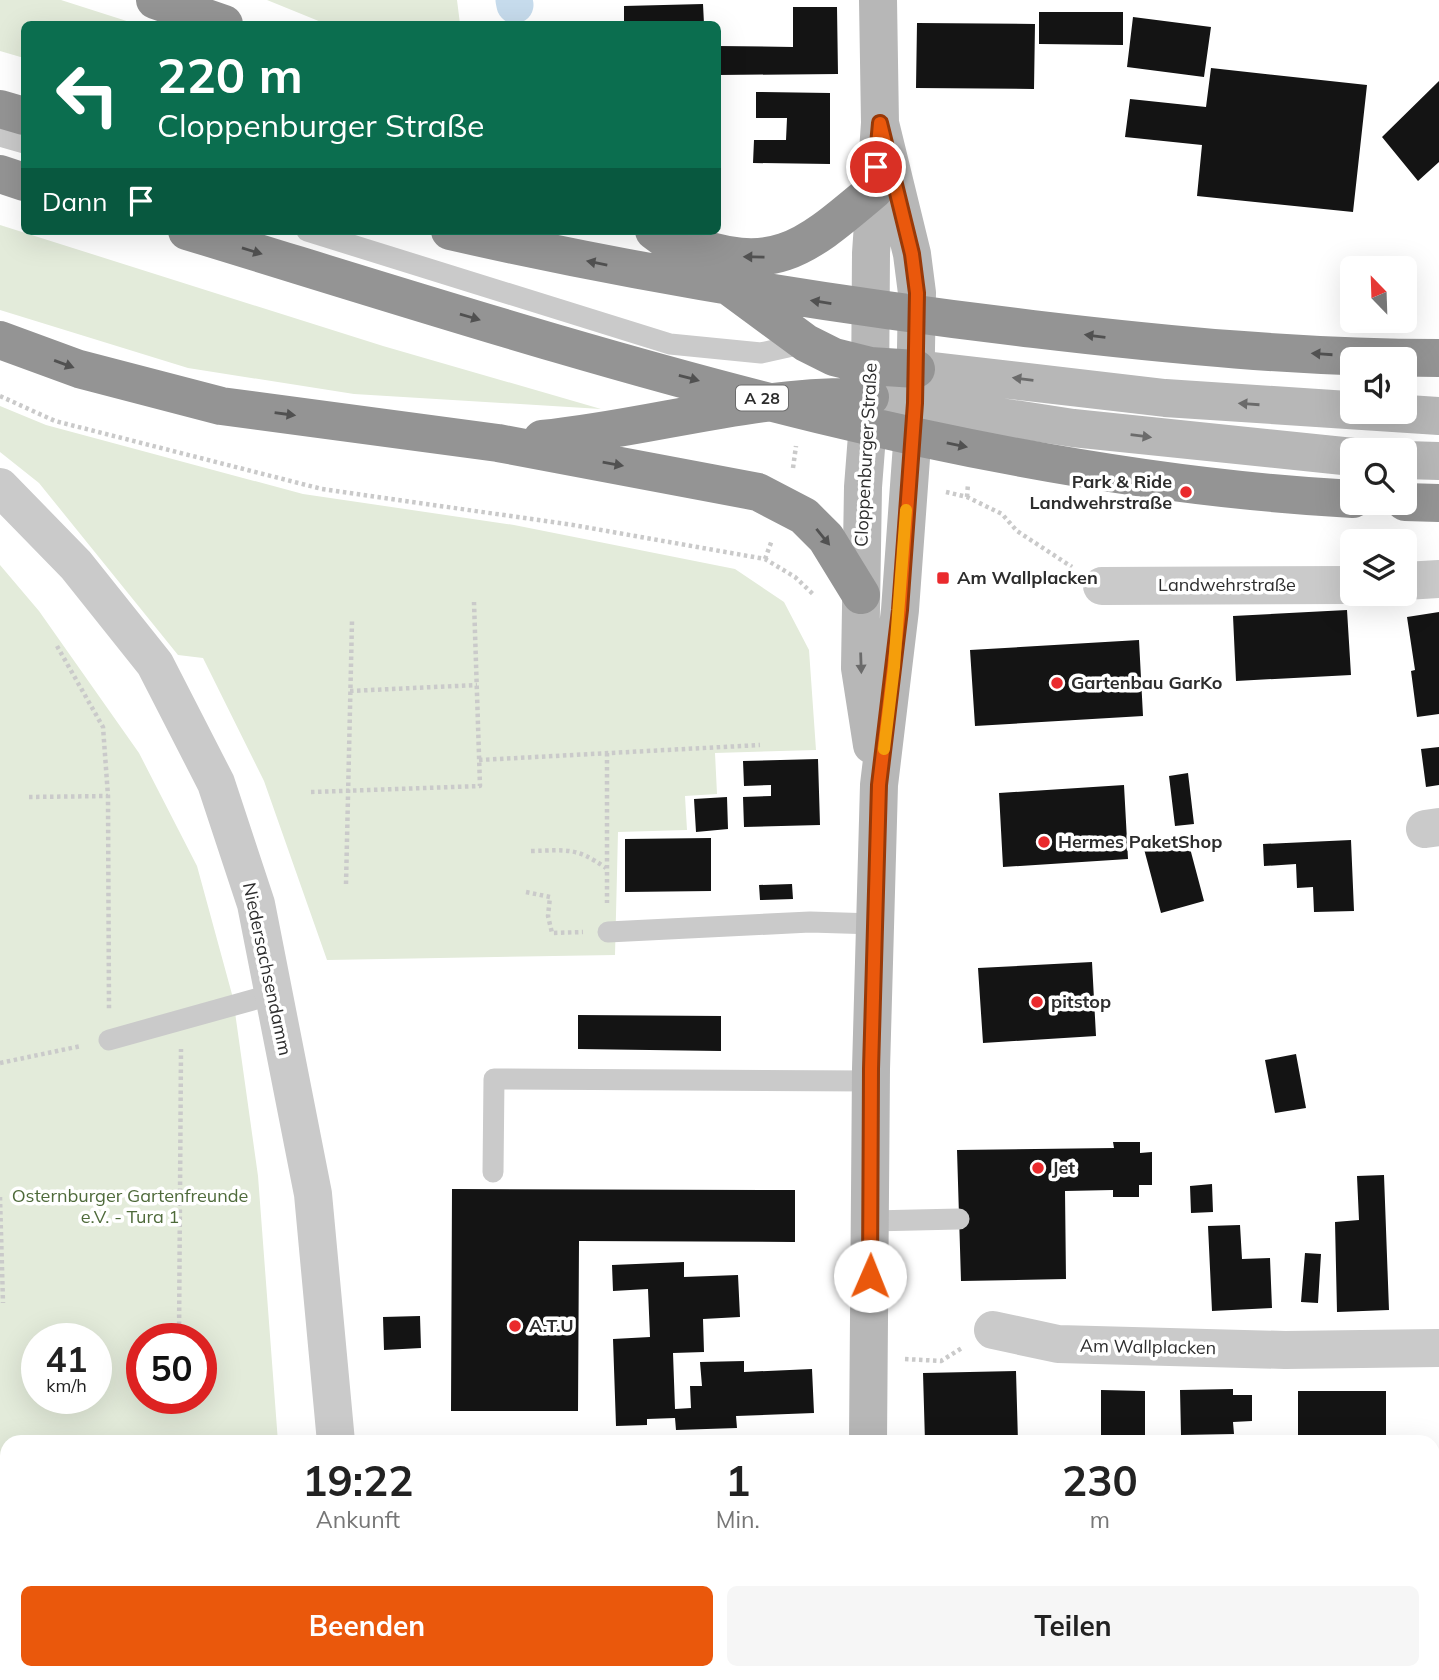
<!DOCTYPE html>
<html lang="de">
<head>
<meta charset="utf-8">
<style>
	:root { --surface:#fff; --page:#f6f6f6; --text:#222; --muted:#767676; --accent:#ea580c }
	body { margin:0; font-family:Mulish,sans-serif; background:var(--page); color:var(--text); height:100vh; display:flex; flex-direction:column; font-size:26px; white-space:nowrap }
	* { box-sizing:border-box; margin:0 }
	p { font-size:23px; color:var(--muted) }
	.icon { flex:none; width:38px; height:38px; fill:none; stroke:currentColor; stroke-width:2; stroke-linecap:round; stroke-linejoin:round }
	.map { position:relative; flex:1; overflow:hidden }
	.panel { position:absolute; left:0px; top:1435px; width:1440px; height:245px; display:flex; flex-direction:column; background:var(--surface); border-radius:21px 21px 0 0; box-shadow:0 7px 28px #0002 }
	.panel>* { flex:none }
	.top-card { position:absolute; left:21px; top:21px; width:700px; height:214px; border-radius:10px; box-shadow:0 7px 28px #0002; background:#0b6e4f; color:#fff; overflow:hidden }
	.needle { width:46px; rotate:337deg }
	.fabs { position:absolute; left:1340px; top:256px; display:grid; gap:14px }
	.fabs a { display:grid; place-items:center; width:77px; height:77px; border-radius:10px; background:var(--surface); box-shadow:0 7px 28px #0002; font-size:35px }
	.speed { position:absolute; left:21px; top:1323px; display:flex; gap:14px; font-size:35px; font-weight:700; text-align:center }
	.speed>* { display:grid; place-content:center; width:91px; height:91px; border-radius:50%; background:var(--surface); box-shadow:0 7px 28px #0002; line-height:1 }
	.speed small { font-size:18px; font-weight:400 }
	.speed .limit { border:10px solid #d22; background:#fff; color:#111 }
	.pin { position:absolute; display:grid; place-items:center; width:60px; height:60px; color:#fff; margin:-30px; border:4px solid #fff; border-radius:50%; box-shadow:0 2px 7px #0007 }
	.me { position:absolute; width:77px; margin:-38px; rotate:1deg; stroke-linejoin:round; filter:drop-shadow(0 0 5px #0008) }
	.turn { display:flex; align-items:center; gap:24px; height:147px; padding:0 21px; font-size:32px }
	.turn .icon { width:91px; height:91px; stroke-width:2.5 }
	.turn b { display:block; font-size:49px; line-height:60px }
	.then { display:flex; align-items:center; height:66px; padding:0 21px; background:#0003; gap:14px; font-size:26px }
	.eta { display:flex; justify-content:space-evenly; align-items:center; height:119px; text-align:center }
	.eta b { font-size:42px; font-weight:700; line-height:49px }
	.button { display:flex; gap:14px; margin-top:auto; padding:14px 21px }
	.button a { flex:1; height:80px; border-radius:10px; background:var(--accent); color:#fff; font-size:28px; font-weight:700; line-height:80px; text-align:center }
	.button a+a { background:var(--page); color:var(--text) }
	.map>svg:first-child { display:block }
	.green { fill:#e3ebda; fill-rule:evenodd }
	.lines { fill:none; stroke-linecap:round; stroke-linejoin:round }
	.canal { stroke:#c6dbec; stroke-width:37 }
	.building { fill:#141414 }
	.path { stroke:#cacaca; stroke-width:4.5; stroke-dasharray:3.5 3.5; stroke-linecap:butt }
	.service { stroke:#cacaca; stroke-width:21 }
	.minor { stroke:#cacaca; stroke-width:38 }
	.tertiary { stroke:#cacaca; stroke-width:38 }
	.secondary { stroke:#b7b7b7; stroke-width:38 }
	.motorway { stroke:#949494; stroke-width:38 }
	.oneway { fill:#515151 }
	.oneway2 { fill:#6b6b6b }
	.route-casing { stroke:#983908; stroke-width:18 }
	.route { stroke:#ea580c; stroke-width:12 }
	.slow { stroke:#f59e0b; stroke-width:12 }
	.poi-dot { fill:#ea2a2d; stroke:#fff; stroke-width:2.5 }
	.labels { text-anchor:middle; stroke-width:7; stroke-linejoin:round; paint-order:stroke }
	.shield { fill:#fff; stroke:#6c6c6c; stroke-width:2 }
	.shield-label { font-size:16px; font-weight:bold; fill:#2d2d2d }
	.street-label { font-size:18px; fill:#2d2d2d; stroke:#fff }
	.poi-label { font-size:18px; font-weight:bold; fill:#2d2d2d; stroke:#fff; text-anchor:start }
	.park-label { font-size:18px; fill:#4e6a3a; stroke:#fff }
</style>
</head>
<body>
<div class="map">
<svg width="1439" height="1680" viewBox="0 0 1439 1680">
	<rect width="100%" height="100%" fill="#fff"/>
	<path class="green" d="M0,0H61L136,24H24V58L0,51Z
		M267,0H457L460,24H326Z
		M0,225L383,346L601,409L354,394L188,368L0,310Z
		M0,406L46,425L303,494L514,525L735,569L784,602L809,650L816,750L715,753L717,794L685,796L687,830L618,832L615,955L327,960L264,781L203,658L178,655L39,483L0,452Z
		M0,565L39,611L139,753L197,866L233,998L258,1176L278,1442H7V1673H282V1680H0ZM37,1339H96V1398H37ZM142,1339H201V1398H142Z
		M405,1673H611V1680H406Z"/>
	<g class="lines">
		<path class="canal" d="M514,0L515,5"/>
	</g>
	<path class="building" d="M703,4L704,24H624V6Z
		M793,7H837L838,74L718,75V46L793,47Z
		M1039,12H1123V45L1039,44Z
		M1133,17L1211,27L1204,77L1127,67Z
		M917,23L1035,24L1034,89L916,88Z
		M1211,68L1367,85L1353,212L1197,196L1202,145L1125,137L1130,99L1206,107Z
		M1439,81V162L1418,181L1382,137Z
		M756,92L830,93V164L753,163L754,140H786L787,118H756Z
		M1347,610L1351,675L1236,681L1233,616Z
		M1439,612V714L1417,717L1411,671L1415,670L1407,617Z
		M1139,640L1143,716L975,726L970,650Z
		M1439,747V785L1426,787L1421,749Z
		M818,759L820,825L744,827L743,797L771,796V785L744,786L743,761Z
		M1188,773L1194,824L1175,826L1169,776Z
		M1124,785L1128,859L1003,867L999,793Z
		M727,797L728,829L696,832L694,799Z
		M1187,837L1204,901L1161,913L1144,849Z
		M711,838V891L625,892V839Z
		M1351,840L1354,911L1314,912L1313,887L1297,888L1296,864L1264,866L1263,844Z
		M792,884L793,899L760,900L759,885Z
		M1092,962L1096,1036L983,1043L978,968Z
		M578,1015L721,1016V1051L578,1049Z
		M1296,1054L1306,1108L1275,1113L1265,1060Z
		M1113,1142H1140V1153L1152,1152V1185H1139V1197H1113V1190L1065,1191L1066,1279L961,1281L957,1150L1114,1148Z
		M1384,1175L1389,1310L1337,1312L1335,1222L1359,1220L1357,1176Z
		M1212,1184L1213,1212L1191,1213L1190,1186Z
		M452,1189L795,1190V1242L579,1241L578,1411H451Z
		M1240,1225L1242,1259L1270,1258L1272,1308L1212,1311L1208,1226Z
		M1305,1253L1321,1254L1318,1303L1301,1302Z
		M684,1262V1277L738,1275L740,1317L703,1319L704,1352L673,1353L675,1409L691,1408L690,1386H702L700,1362L744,1361V1372L812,1369L814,1413L736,1416L737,1428L676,1430L675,1418L647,1419V1425L616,1426L613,1339L650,1337L648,1289L613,1291L612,1265Z
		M420,1316L421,1348L384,1350L383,1317Z
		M1016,1371L1018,1442H925L923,1373Z
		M1233,1389V1395H1252V1421L1233,1422L1234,1434L1181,1435L1180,1390Z
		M1101,1390L1145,1391V1436H1101Z
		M1298,1391H1386V1442H1298Z
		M127,1673H192V1680H127Z
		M920,1673H965L966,1680H920Z
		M1210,1673H1280V1680H1210Z"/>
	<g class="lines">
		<path class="path" d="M0,396L55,421L322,489L573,525L765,559L795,577L814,595
			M793,468L796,446
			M946,492L967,497L1002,514L1017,531L1072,567
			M967,497L968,484
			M765,559L772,540
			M57,646L103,727L108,796L109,1010
			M350,691L477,685
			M607,753V903
			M479,760L760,745
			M311,792L480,786L474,602
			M29,797L108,796
			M531,851C567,850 576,847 606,868
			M346,884L352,621
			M526,892L550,897L548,916L552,933L583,932
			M0,1063L81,1046
			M0,1197L3,1303
			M179,1339L181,1049
			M905,1359L941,1361L962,1348
			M523,1673V1680"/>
		<path class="service" d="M0,136L24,143
			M307,231L670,344L761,353L806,343
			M608,932L810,922L875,924
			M109,1040L274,994
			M493,1172L494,1079L871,1081
			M872,1221L959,1219
			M726,1680V1673"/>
		<path class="minor" d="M1405,581L1439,579
			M1102,586L1353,585
			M1425,829L1439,827
			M993,1330L1058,1344L1285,1350L1439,1348"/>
		<path class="tertiary" d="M0,487L76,565L155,664L216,783L256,904L313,1194L336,1442
			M351,1673L352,1680"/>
		<path class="secondary" d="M916,369L1165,398L1439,416
			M889,400L1073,428L1353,457
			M1405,460L1439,461
			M872,745L860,668L863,487L870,397L871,253L880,123L878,0
			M868,1442L871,1069L879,785L900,610L915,403L917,293L912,254L880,123
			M872,1673V1680"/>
		<path class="motorway" d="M155,0L224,24
			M0,109L24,116
			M0,174L24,182
			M187,231C567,347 953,477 1353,499
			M450,231C643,275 837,306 1033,329C1168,345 1303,358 1439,358
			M654,231L806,343L834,357L870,366L916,369
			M683,242C775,277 805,248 874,190
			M0,340L79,369L221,406L498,443L758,492L804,516L826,538L861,595
			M542,439C652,428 758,393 870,397
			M1405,502L1439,503"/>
	</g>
	<defs><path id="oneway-solid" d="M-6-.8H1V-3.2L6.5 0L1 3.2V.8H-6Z" transform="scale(1.75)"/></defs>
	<g class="oneway">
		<use href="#oneway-solid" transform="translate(252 251) rotate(17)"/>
		<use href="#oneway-solid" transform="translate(754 257) rotate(-179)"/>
		<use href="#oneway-solid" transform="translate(597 263) rotate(-169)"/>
		<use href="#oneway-solid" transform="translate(821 302) rotate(-171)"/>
		<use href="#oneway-solid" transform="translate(470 317) rotate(16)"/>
		<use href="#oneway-solid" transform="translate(1095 336) rotate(-173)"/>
		<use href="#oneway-solid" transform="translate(1322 354) rotate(-176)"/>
		<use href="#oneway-solid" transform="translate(64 364) rotate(20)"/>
		<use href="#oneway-solid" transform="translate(689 378) rotate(15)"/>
		<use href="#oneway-solid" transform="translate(285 414) rotate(8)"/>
		<use href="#oneway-solid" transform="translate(957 445) rotate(12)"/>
		<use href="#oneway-solid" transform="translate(613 464) rotate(10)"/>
		<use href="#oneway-solid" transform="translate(823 537) rotate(51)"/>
	</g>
	<g class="oneway2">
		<use href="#oneway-solid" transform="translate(1023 379) rotate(-173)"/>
		<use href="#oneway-solid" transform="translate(1249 404) rotate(-176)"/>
		<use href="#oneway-solid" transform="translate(1141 436) rotate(7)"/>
		<use href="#oneway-solid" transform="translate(861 663) rotate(88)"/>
	</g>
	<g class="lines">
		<defs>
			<path id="route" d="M870,1276L871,1069L879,785L900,610L915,403L917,293L912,254L880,123L876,167"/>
		</defs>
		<use href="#route" class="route-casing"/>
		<use href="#route" class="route"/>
		<path class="slow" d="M884,749L894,667L906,510"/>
	</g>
	<g class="poi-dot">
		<circle cx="1186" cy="492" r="7"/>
		<rect x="936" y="571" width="14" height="14" rx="3.5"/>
		<circle cx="1057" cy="683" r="7"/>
		<circle cx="1044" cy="842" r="7"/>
		<circle cx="1037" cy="1002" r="7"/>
		<circle cx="1038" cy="1168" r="7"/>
		<circle cx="515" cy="1326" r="7"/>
	</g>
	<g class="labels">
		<rect class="shield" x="736" y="385.5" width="52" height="25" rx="5"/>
		<g class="shield-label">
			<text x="762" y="404">A 28</text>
		</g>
		<g class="street-label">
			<text transform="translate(866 455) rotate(-87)" y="6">Cloppenburger Straße</text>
			<text x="1227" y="591">Landwehrstraße</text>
			<text transform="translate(267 969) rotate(78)" y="6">Niedersachsendamm</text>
			<text transform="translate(1148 1347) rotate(1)" y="6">Am Wallplacken</text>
		</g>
		<g class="poi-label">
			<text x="1172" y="488" text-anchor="end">Park &amp; Ride<tspan x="1172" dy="21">Landwehrstraße</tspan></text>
			<text x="957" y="584">Am Wallplacken</text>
			<text x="1071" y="689">Gartenbau GarKo</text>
			<text x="1058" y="848">Hermes PaketShop</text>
			<text x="1051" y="1008">pitstop</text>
			<text x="1052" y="1174">Jet</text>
			<text x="529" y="1332">A.T.U</text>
		</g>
		<g class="park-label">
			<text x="130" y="1202">Osternburger Gartenfreunde<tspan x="130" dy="21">e.V. - Tura 1</tspan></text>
		</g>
	</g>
</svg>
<div class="fabs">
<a><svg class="needle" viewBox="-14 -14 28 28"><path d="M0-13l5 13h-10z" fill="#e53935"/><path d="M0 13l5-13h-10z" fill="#767676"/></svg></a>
<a><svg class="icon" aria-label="sound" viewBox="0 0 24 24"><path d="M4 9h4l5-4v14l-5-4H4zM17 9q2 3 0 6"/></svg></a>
<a><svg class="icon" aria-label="search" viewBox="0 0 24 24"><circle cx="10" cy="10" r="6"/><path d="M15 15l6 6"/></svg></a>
<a><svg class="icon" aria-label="layers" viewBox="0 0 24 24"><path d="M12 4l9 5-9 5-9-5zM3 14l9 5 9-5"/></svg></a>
</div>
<div class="speed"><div>41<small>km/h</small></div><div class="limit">50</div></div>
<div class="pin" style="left:876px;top:167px;background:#d93025"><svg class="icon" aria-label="arrive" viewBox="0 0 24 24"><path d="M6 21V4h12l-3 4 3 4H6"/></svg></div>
<svg class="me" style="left:870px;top:1276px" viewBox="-20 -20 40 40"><circle r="19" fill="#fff"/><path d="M0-13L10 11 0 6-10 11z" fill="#ea580c"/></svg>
<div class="top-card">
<div class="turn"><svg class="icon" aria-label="left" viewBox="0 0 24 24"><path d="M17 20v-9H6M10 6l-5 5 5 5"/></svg><div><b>220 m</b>Cloppenburger Straße</div></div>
<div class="then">Dann<svg class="icon" aria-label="arrive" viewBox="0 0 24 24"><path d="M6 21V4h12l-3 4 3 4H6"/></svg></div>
</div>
<section class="panel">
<div class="eta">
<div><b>19:22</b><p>Ankunft</p></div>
<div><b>1</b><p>Min.</p></div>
<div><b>230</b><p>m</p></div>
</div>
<div class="button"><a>Beenden</a><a>Teilen</a></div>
</section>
</div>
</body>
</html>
